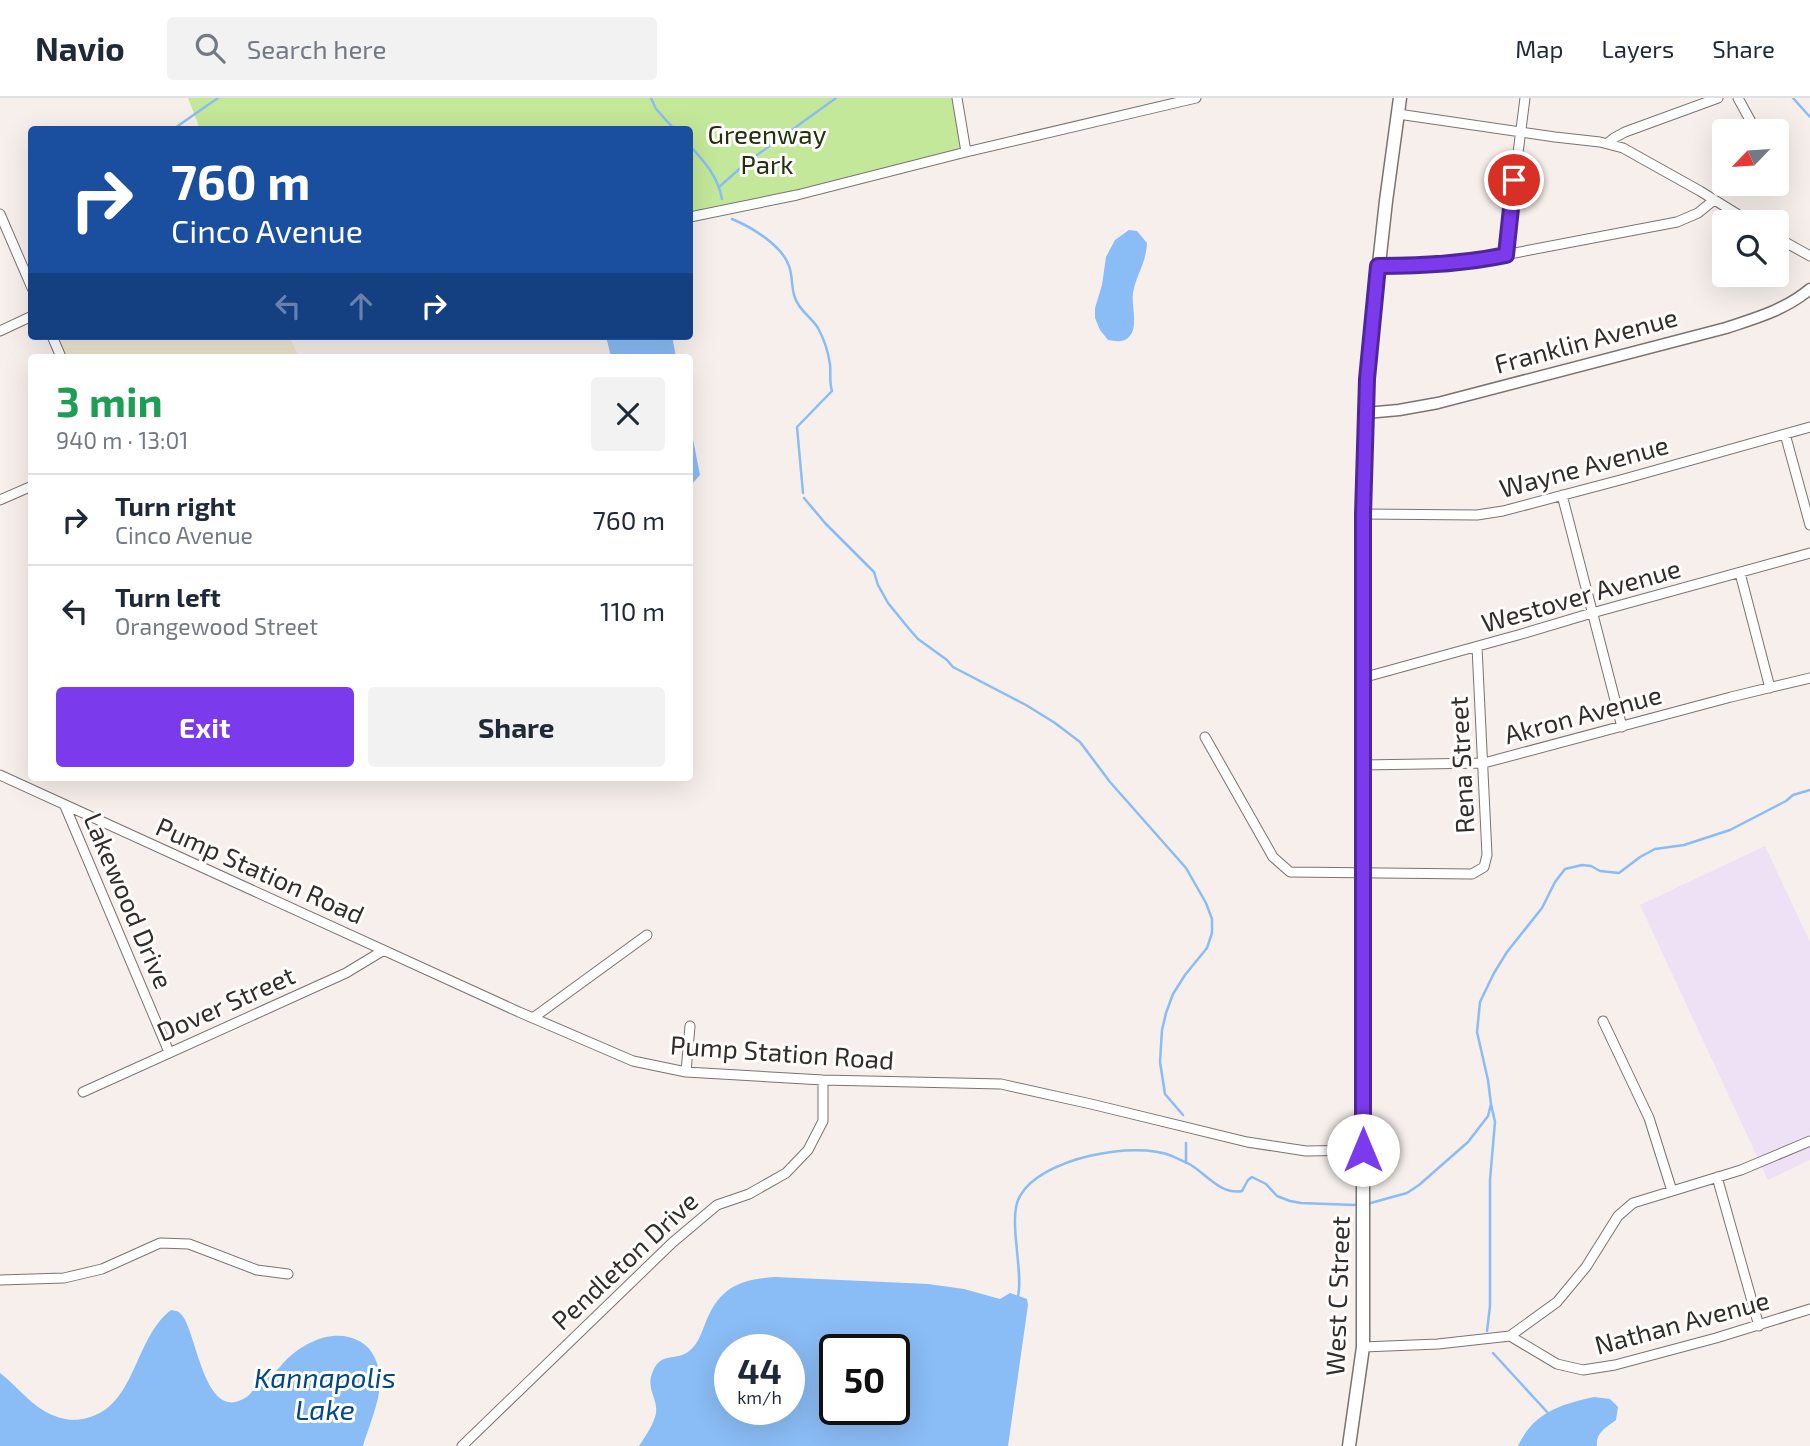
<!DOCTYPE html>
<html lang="en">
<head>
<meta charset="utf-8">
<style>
	:root { --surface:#fff; --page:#f2f2f3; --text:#1f2937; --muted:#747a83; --line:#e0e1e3; --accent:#7c3aed }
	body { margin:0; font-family:"Exo 2",sans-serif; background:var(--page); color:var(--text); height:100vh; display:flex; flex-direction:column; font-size:26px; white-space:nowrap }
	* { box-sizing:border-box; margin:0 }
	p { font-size:23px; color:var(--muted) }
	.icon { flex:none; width:38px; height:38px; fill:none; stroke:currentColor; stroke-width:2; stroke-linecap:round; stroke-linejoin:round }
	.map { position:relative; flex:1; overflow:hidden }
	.side { position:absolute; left:28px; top:256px; width:665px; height:427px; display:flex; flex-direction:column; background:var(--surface); border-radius:7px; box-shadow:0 7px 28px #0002 }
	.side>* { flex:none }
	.top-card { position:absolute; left:28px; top:28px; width:665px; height:214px; border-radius:7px; box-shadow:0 7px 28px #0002; background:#1a4fa0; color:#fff; overflow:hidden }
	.needle { width:46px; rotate:245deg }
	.tools { position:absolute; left:1712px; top:21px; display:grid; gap:14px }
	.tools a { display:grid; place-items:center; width:77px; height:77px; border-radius:7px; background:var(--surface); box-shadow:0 7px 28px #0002; font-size:35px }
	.speed { position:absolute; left:714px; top:1236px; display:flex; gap:14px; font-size:35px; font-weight:700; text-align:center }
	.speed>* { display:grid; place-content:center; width:91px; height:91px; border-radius:50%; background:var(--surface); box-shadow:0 7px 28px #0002; line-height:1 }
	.speed small { font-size:18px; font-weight:400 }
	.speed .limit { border:4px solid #111; border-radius:10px; background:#fff; color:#111 }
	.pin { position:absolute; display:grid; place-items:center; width:60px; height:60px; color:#fff; margin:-30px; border:4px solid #fff; border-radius:50%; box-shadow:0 2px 7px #0007 }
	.me { position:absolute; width:77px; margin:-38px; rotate:0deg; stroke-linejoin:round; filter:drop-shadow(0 0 5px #0008) }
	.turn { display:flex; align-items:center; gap:24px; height:147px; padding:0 28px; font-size:32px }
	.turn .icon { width:91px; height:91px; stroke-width:2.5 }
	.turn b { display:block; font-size:49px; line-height:60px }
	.lanes { display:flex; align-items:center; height:66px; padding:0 28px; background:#0003; justify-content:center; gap:35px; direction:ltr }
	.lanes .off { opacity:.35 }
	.round { display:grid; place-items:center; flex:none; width:74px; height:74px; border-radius:7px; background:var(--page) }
	.summary { display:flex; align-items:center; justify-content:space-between; height:119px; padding:0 28px }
	h1 { font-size:42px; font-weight:700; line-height:52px; color:#1e9e55 }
	.button { display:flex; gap:14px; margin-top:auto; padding:14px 28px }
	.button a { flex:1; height:80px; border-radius:7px; background:var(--accent); color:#fff; font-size:28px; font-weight:700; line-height:80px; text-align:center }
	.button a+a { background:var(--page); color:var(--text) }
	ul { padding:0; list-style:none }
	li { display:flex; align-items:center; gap:21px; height:91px; padding:0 28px; border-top:2px solid var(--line) }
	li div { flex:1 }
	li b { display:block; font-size:26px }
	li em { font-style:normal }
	header { display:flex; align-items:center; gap:42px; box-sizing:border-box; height:98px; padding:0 35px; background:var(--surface); border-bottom:2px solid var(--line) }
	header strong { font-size:33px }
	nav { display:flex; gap:38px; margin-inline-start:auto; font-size:24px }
	.search { width:490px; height:63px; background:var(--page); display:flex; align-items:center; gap:18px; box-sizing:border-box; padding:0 24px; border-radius:7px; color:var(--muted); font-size:26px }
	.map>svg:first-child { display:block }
	.industrial { fill:#efe1f5 }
	.education { fill:#efe6d1 }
	.green { fill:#c4e899 }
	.water { fill:#8abcf5; fill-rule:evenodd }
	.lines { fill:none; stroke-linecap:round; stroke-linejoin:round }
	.stream { stroke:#8abcf5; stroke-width:2.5 }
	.minor-casing { stroke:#797471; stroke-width:11 }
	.tertiary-casing { stroke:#797471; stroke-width:13 }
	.secondary-casing { stroke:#797471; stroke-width:15 }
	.minor { stroke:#fff; stroke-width:9 }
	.tertiary { stroke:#fff; stroke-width:10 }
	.secondary { stroke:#fff; stroke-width:12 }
	.route-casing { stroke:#51269a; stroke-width:18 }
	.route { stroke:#7c3aed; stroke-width:12 }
	.labels { text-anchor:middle; stroke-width:6; stroke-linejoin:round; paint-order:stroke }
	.park-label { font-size:26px; fill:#22300c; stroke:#fffefd }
	.street-label { font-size:26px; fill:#302e2d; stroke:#fffefd }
	.water-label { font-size:28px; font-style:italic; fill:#004887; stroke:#fffefd }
</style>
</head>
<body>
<header>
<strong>Navio</strong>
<div class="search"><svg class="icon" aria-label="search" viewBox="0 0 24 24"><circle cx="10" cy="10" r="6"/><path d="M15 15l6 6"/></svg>Search here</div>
<nav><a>Map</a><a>Layers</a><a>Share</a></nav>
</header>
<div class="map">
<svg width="1810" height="1348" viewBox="0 0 1810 1348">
	<rect width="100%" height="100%" fill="#f6efec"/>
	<path class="industrial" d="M1765,748L1810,844V1062L1768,1082L1640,807Z"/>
	<path class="education" d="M58,238H289L299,259H67Z"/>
	<path class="green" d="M188,0H957L966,54L690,120V32L200,31Z"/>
	<path class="water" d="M1129,132L1137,133L1147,145C1146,166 1136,177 1133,195C1131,207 1139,229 1129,239C1124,245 1115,243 1108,242L1100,232L1095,220V210L1102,187L1106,159L1115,142Z
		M606,238H672L676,259H611Z
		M690,326L700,377L693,385L690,386Z
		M775,1179L928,1186L964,1191L1000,1201L1010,1195L1027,1201L1028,1207L1008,1348H639C645,1339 654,1326 656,1315C658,1299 645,1291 653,1273C661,1254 675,1263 688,1254C699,1246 702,1233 707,1221C721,1189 741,1181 775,1179ZM730,1251H789V1311H730ZM835,1251H894V1311H835Z
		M171,1212C175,1213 177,1212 181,1216C197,1232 204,1330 248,1298C256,1289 267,1280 276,1273C280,1269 283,1265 287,1261C306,1243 336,1229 361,1244C373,1251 379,1266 380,1280C381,1301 369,1328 363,1348H0V1275C16,1287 28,1304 46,1314C59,1321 73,1324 87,1320C136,1308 134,1240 171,1212Z
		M1594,1299L1610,1301L1618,1309L1616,1322C1607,1329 1595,1335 1597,1348H1518C1533,1315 1561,1306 1594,1299Z"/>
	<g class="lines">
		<path class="stream" d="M651,0L656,11L675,32
			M1793,0L1810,19
			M172,32L218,0
			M690,48C705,64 718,79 722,101
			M719,89L746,65L836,0
			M732,121C751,129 782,147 789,168C793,178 791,190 795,200C799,212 811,219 818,230C824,241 828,253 830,266C831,275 829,284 832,293L797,329L803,395
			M804,400L825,425L874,474L878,487L888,505L910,532L918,541L947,562L953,569L1026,607L1055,625L1080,644L1110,684L1186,770L1206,805L1212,821V835L1207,850L1185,877L1173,896L1166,915L1162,932L1160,964L1165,996L1183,1017
			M1186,1065V1045
			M1367,1106L1407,1095L1419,1087L1468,1044L1488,1018L1491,1006L1488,982L1477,934L1480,904L1494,875L1507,854L1542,810L1555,784L1565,771L1582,767L1591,768L1600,773L1619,775L1640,759L1655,751L1684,747L1730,732L1786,703L1793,697L1810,692
			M1018,1198C1024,1174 1007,1119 1020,1098C1041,1060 1135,1042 1172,1058C1178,1061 1186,1064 1191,1067C1207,1077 1221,1097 1242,1093L1248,1082L1252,1079L1266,1086L1277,1098L1290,1103L1301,1105L1354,1107L1360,1106
			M1487,1233L1490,1208V1082L1495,1024L1491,1006
			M1493,1255L1548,1315"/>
		<defs>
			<path id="minor" d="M957,0L966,54
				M1738,0L1756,33
				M1398,16L1555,39L1600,44L1623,50L1700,93L1750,124
				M1608,45L1614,40L1625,34L1718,0
				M0,116L32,190
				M690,119L797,97L966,54L1196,0
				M1776,139L1810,158
				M1505,157L1525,0
				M1379,168H1435L1462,165L1677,124L1698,115L1714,102
				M0,233L32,218
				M52,238L61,259
				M1785,336L1810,427
				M1562,397L1622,629
				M0,402L32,388
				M1363,416L1477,417L1503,413L1624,381L1810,329
				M1740,475L1770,590
				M1362,580L1518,537L1592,515L1810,455
				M1205,639L1273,759L1290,774L1472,776L1484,769L1487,757L1477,549
				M1362,667L1484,665L1731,599L1810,580
				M0,677L519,914L633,963L686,974L823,982L1001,986L1091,1006L1247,1044L1306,1053L1363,1052
				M65,708L169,954
				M533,920L647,837
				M1603,923L1649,1020L1672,1093
				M686,974L690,928
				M83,994L346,875L384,852
				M1717,1079L1759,1228
				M0,1182L64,1180L102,1171L160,1145L189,1146L257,1172L288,1176
				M1510,1238L1557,1204L1586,1169L1618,1118L1633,1105L1741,1072L1810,1043
				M1363,1249L1438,1246L1510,1238L1557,1266L1583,1272L1615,1267L1716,1240L1810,1211
				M462,1348L672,1145L717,1107L749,1096L786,1075L808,1052L823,1023V982"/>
			<path id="tertiary" d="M1366,315L1399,312L1438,305L1726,230C1756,220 1785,212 1810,191"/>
			<path id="secondary" d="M1349,1348L1363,1249V416L1367,281L1372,229L1386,103L1400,0"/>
		</defs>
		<use href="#minor" class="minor-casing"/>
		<use href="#tertiary" class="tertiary-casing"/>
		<use href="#secondary" class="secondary-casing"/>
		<use href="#minor" class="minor"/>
		<use href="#tertiary" class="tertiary"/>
		<use href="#secondary" class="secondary"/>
	</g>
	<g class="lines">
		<defs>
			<path id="route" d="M1363,1052V416L1367,281L1378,168C1422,168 1463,166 1506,157L1514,82"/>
		</defs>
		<use href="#route" class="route-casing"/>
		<use href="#route" class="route"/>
	</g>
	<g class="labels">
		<g class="park-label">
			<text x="767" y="46">Greenway<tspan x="767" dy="30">Park</tspan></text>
		</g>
		<g class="street-label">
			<text transform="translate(1586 243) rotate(-15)" y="9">Franklin Avenue</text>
			<text transform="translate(1584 369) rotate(-15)" y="9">Wayne Avenue</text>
			<text transform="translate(1581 498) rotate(-16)" y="9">Westover Avenue</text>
			<text transform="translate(1583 617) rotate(-15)" y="9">Akron Avenue</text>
			<text transform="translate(1462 667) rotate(-93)" y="9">Rena Street</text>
			<text transform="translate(260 773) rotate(24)" y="9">Pump Station Road</text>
			<text transform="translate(128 803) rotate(67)" y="9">Lakewood Drive</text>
			<text transform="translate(226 906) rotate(-24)" y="9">Dover Street</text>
			<text transform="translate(782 955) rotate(4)" y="9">Pump Station Road</text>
			<text transform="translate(625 1163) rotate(-43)" y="9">Pendleton Drive</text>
			<text transform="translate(1338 1198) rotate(-88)" y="9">West C Street</text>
			<text transform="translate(1682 1225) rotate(-15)" y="9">Nathan Avenue</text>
		</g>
		<g class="water-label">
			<text x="325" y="1290">Kannapolis<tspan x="325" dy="32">Lake</tspan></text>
		</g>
	</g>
</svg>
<div class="tools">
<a><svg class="needle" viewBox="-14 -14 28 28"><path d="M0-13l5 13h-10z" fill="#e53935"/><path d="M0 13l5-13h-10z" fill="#747a83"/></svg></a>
<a><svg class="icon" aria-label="search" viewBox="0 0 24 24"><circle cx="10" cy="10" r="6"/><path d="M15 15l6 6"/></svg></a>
</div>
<div class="speed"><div>44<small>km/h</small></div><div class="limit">50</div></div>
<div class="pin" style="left:1514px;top:82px;background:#d93025"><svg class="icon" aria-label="arrive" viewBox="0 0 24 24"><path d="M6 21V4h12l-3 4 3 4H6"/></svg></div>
<svg class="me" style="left:1363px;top:1052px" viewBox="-20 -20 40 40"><circle r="19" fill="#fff"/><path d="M0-13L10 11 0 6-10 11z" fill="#7c3aed"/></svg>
<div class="top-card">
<div class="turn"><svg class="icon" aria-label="right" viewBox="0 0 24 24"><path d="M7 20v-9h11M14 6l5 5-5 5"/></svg><div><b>760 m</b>Cinco Avenue</div></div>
<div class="lanes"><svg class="icon off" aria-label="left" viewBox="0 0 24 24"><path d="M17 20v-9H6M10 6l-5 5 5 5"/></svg><svg class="icon off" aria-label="ahead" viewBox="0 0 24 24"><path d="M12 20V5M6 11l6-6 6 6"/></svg><svg class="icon" aria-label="right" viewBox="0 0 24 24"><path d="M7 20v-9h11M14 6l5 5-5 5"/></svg></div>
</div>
<section class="side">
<div class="summary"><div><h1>3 min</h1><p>940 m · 13:01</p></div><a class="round"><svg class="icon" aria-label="close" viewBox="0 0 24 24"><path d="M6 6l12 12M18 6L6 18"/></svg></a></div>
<ul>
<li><svg class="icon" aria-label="right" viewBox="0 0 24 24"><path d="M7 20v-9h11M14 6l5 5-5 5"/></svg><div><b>Turn right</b><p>Cinco Avenue</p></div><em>760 m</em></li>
<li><svg class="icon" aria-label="left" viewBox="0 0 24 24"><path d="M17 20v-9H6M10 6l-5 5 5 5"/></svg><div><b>Turn left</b><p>Orangewood Street</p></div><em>110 m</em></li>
</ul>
<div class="button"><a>Exit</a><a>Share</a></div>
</section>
</div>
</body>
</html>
